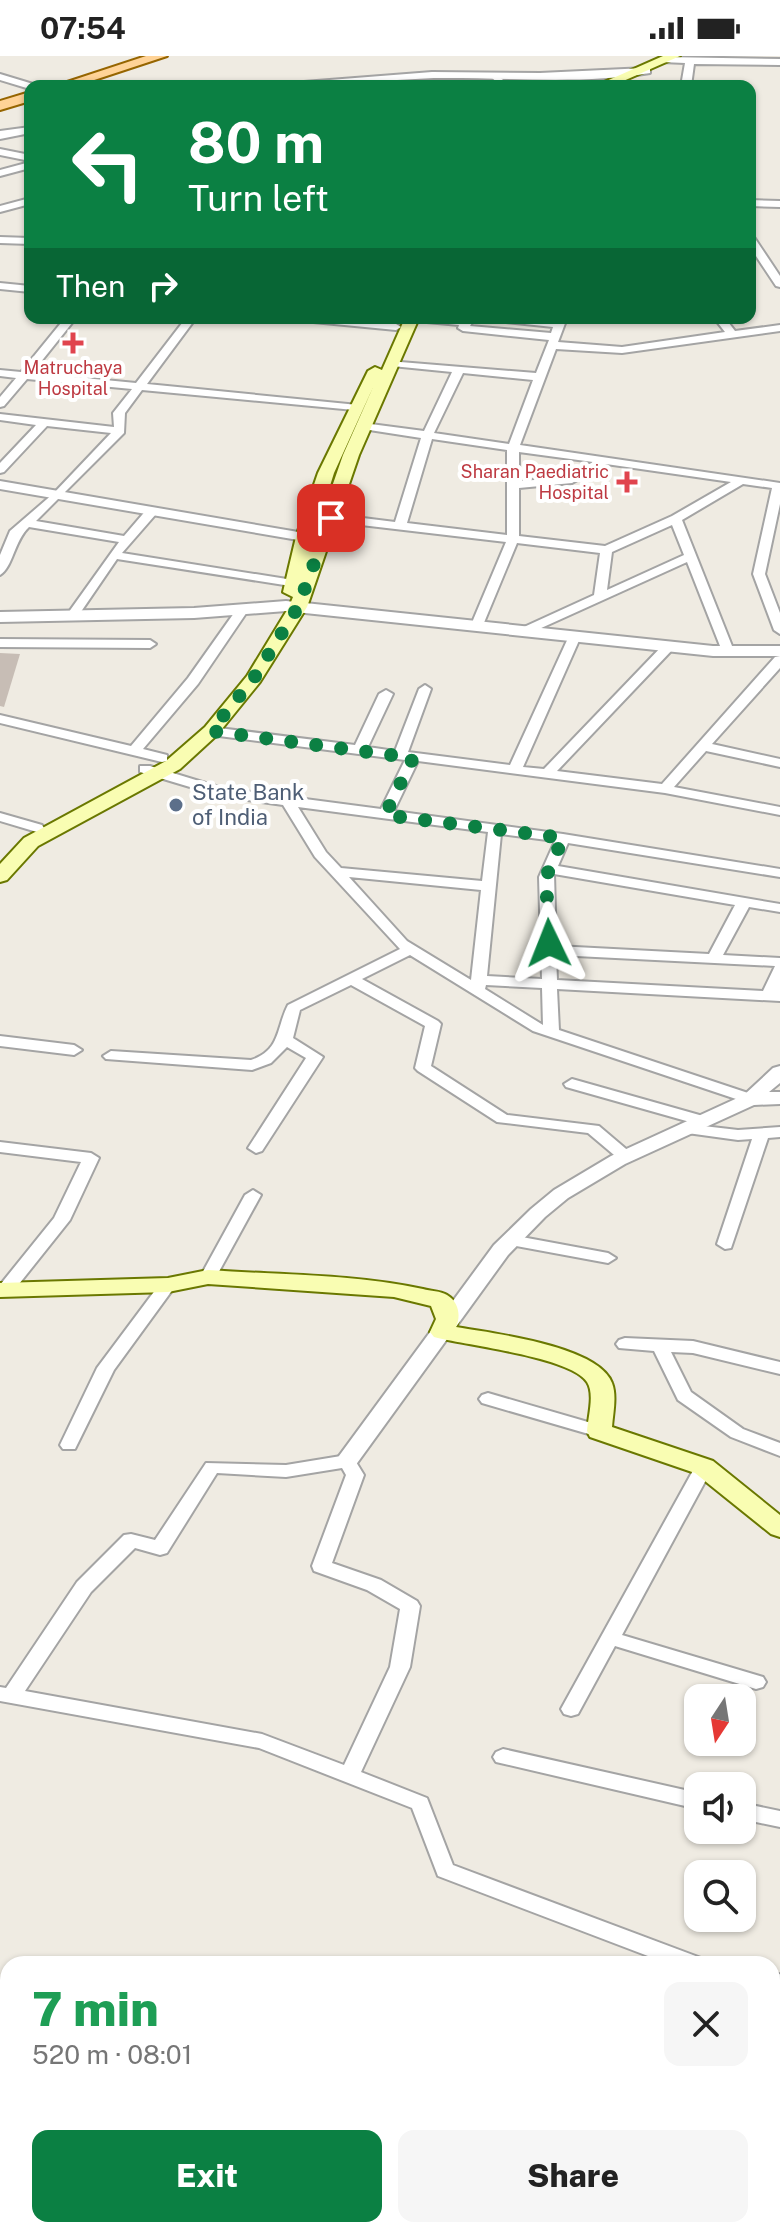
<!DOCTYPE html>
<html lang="en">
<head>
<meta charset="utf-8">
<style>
	:root { --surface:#fff; --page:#f6f6f6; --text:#222; --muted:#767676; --accent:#0b8043 }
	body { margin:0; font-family:"Public Sans",sans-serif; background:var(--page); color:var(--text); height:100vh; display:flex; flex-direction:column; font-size:30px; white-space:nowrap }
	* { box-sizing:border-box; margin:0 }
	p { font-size:26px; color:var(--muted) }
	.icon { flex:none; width:44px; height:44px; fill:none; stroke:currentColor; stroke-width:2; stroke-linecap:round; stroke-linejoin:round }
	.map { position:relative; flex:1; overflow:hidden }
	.panel { position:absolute; left:0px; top:1900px; width:780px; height:282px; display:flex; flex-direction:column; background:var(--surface); border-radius:24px 24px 0 0; box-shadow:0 2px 6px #0004 }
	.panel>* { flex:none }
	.top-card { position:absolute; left:24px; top:24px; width:732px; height:244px; border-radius:16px; box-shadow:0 2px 6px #0004; background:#0b8043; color:#fff; overflow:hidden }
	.needle { width:52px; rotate:192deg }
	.fabs { position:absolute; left:684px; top:1628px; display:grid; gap:16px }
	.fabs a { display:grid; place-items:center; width:72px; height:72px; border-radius:16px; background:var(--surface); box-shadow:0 2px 6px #0004; font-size:40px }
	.pin { position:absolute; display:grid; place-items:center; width:68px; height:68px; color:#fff; margin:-34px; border-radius:16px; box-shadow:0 4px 12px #0006 }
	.me { position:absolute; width:88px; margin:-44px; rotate:358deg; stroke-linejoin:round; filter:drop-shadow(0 0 6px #0008) }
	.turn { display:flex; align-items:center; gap:28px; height:168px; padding:0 32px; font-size:36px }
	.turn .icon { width:104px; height:104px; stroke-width:2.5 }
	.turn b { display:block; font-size:56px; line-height:68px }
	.then { display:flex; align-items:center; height:76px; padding:0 32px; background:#0003; gap:16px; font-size:30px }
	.round { display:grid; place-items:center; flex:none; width:84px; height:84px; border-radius:16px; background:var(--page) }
	.overview { display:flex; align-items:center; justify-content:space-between; height:136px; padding:0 32px }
	h1 { font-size:48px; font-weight:800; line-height:60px; color:#1e9e55 }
	.primary-button { display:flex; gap:16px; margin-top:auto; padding:16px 32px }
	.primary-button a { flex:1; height:92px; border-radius:16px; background:var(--accent); color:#fff; font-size:32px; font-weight:800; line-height:92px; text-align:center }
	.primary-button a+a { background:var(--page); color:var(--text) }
	.status { display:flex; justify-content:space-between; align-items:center; height:56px; padding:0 40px; background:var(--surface); direction:ltr }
	.status svg { height:22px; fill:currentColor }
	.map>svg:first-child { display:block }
	.building { fill:#c7bdb5 }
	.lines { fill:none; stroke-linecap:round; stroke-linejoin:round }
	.minor-casing { stroke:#a4a4a4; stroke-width:4 }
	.tertiary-casing { stroke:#a4a4a4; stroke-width:4 }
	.secondary-casing { stroke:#6a7800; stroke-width:4 }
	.primary-casing { stroke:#966500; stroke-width:4 }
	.minor { fill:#fff; fill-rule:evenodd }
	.tertiary { fill:#fff; fill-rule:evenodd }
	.secondary { fill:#f9fdb2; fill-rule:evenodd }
	.primary { fill:#ffd397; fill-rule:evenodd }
	.route { stroke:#0b8043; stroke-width:14; stroke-dasharray:0 25.2 }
	.health-dot { fill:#e0444e; stroke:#fff; stroke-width:3 }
	.service-dot { fill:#5c6f8a; stroke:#fff; stroke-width:3 }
	.labels { text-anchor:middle; stroke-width:8; stroke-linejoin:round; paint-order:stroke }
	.far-health-label { font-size:18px; fill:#be3a42; stroke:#fff }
	.service-label { font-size:22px; fill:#4e5e75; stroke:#fff; text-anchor:start }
</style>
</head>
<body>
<div class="status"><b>07:54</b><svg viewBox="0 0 49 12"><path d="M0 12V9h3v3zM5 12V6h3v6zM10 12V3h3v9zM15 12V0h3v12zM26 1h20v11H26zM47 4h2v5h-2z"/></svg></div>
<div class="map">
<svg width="780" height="2181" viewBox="0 0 780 2181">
	<rect width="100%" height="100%" fill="#efebe2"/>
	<path class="building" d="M0,597L20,598L4,651L0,650Z"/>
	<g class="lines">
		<defs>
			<path id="minor" d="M665,1L780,3V9L694,8L691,30H681L685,7L662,6L661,4Z
				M494,17L511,30H501L490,20Z
				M0,18L33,28L35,30H30V33L0,24Z
				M0,93L30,99V105L0,99Z
				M30,106V112L0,120V114Z
				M30,142V148L0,156V150Z
				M750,144L780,145V151L750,150Z
				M750,180L754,181L780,220V231L776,230L750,191Z
				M0,181L30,182V188L0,187Z
				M0,227L30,230V236L0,233Z
				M65,262H76L32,317L136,327L186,262H196L147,328L358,349L360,351L354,354L142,334L125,357L124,377L36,465L124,480L148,452H156V458L122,497L293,524L297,525V531L117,503L76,563L72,564L66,560L119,486L29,471C14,485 13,511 0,519V499L10,475L54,437L111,377L47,370L4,416L0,417V407L36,369L0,364V358L114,371L113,357L132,333L27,323L4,350L0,351V341L16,322L0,320V314L21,316Z
				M298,262H336L396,268L401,271L396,274L303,265Z
				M411,262H475L470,270L551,277L553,271L497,265L492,262L556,264L557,262H567L558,286L622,291L725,276L714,262H725L735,275L780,269V275L622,297L556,293L520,389L780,427V448L765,518L780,557V578L774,574L753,518L772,432L743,428L682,464L734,595L728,599L722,595L687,506L528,578L524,577V571L594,539L600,497L517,487L483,569L477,573L471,569L506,486L327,465L325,462L331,458L395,466L421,382L363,373L357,370L363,367L424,375L452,316L392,310L387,307L388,305L536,317L549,284L463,275L458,272L459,269L416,265ZM463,317L533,324L509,388L434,377ZM432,383L507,394V479L407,467ZM519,396L593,406L565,422L519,425ZM606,408L731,426L672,460L605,490L519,480V432L572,427ZM672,469L684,499L607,534L612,496Z
				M243,549L249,553L198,628L143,693L167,699V705L162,706L0,667V659L131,690L188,622L239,550Z
				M575,576L581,580L523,711L544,713L665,587L669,586L675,590L673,593L557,715L662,728L775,601L780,600V612L712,688L780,703V711L706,695L674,731L780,751V759L665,737L418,705L394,755L563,778L780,813V821L568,787L558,810L780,848V856L749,851L723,899L780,902V945L557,933L559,974L757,1040L759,1043L757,1046H745L533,975L410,899L362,923L438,965L441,968L431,1010L507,1059L599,1070L632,1098L634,1101L632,1104H620L588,1077L497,1066L418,1015L415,1012L425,970L351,929L300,954L293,982L323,1001L262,1095L256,1097L248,1092L306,1002L287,991L271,1007L252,1014L106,1003L103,1000L111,995L251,1004C281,994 276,972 288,949L400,893L315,801L283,749L220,740L140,716V710H150L222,732L381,753L405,704L211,679L204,675L211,671L355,689L379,638L386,634L393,638L368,691L395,695L419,633L425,629L431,633L408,696L510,709L569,580ZM298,751L488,776L482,825L341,812L326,796ZM501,778L555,785L539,821L542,923L487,920ZM554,818L735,849L709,898L556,890ZM349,821L481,834L471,924L407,885ZM556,899L775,910L763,935L557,924ZM486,929L542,932L543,969L485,933Z
				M0,583L150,584L156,588L150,592L0,591Z
				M0,757L42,769L44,772L37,776L0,765Z
				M0,980L74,989L82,994L74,999L0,990Z
				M572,1023L710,1062L712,1065L704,1070L566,1031L564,1028Z
				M686,1068L738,1074L780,1071V1081L768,1082L731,1192L725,1193L717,1188L752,1083L738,1084L680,1076L678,1073L680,1070Z
				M0,1086L91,1097L99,1102L70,1164L11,1238H0V1229L54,1162L81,1106L0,1096Z
				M253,1134L261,1139L216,1221L208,1226L202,1225L200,1221L245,1139Z
				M511,1179L608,1197L616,1202L608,1207L505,1188L503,1184L505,1180Z
				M168,1224L176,1229L114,1314L75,1393H63L60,1389L97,1312L162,1225Z
				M625,1282L693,1285L780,1306V1318L693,1297L671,1296L691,1336L743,1373L780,1387V1400L731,1381L678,1344L654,1295L619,1292L616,1288L619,1284Z
				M488,1337L605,1371L608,1375L605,1379L599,1381L482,1347L479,1343L482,1339Z
				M347,1399L353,1401L364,1419L332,1507L381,1524L417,1545L420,1550L410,1611L361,1716L427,1742L453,1809L701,1902L704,1908H669L438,1820L412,1752L259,1692L0,1645V1631L6,1632L77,1526L124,1479L131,1478L155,1484L206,1407L286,1409ZM342,1412L346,1419L312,1510L314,1515L367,1534L400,1553L390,1611L344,1709L262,1678L25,1635L91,1536L135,1492L160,1499L167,1497L217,1417L286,1421Z
				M704,1405L710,1407L713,1411L622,1579L763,1621L766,1626L763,1631L756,1633L615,1590L578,1658L571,1660L564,1658L561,1653L695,1411L698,1407Z
				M503,1693L698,1737V1753L496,1706L493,1701L496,1696Z
				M742,1747L780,1755V1771L742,1763Z"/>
			<path id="tertiary" d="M646,12L650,13V17C583,29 502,21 434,22C384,24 335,30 285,30L291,27L432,16L540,17Z
				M30,71V77L0,83V75Z
				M0,425L304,477L311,481L304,485L0,433Z
				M286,545L713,590H780V600H713L286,555L194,562L0,566V556L194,552Z
				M780,1010V1027L769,1036H780V1048L754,1049L625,1108L568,1142L545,1161L508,1199L355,1410H339L336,1405L339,1400L494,1189L531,1153L554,1134L611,1100L744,1039L773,1012Z
				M780,1918V1982L772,1985V1921Z
				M724,2174H752L751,2181H723Z"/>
			<path id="secondary" d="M663,0H680L612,30H595Z
				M405,262H419L359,399L307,551L260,626L217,679L180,713L38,790L7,824L0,826V808L24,782L166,705L205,671L247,620L289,551L293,541L283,536L296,481L318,417L368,315L375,311L382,314ZM374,329L343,399L309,497L334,417Z
				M208,1214C279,1219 354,1218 423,1233C430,1235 441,1235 447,1239C459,1246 461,1260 456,1271C492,1277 599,1290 612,1327C617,1340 613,1357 612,1371L713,1405L780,1459V1481L771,1478L695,1417L590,1381L587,1375C588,1361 595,1338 587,1326C572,1301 464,1289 434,1281L430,1276L436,1263L431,1250L394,1241L208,1228L168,1236L0,1241V1227L168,1222Z"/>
			<path id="primary" d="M146,0H167L76,30H55Z
				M30,36V45L0,54V45Z"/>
		</defs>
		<use href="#minor" class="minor-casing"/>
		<use href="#tertiary" class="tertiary-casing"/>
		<use href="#secondary" class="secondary-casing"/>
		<use href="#primary" class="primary-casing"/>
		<use href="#minor" class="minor"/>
		<use href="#tertiary" class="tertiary"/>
		<use href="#secondary" class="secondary"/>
		<use href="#primary" class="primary"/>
	</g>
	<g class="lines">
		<path class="route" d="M331,462L298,551L254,622L211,675L413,702L385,759L563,782L546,821L549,887"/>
	</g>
	<g class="health-dot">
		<path d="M69 275h8v8h8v8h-8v8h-8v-8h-8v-8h8z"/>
		<path d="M623 414h8v8h8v8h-8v8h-8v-8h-8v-8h8z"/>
	</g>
	<circle class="service-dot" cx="176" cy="749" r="8"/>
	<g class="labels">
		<g class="far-health-label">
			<text x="73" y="318">Matruchaya<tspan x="73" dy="21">Hospital</tspan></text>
			<text x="609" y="422" text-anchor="end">Sharan Paediatric<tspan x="609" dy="21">Hospital</tspan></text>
		</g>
		<g class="service-label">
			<text x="192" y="744">State Bank<tspan x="192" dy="25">of India</tspan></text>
		</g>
	</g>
</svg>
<div class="fabs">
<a><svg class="needle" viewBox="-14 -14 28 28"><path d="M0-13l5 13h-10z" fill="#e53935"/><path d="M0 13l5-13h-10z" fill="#767676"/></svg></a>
<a><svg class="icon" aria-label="sound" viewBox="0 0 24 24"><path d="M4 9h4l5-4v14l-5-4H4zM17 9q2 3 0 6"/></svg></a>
<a><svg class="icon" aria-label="search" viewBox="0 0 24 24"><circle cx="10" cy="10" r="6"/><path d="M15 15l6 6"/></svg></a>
</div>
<div class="pin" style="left:331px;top:462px;background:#d93025"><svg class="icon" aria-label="arrive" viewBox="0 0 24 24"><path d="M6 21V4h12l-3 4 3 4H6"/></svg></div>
<svg class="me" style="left:549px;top:887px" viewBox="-20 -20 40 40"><path d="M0-17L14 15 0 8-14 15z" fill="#0b8043" stroke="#fff" stroke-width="4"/></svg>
<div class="top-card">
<div class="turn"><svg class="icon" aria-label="left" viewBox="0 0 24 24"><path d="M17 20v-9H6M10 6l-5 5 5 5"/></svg><div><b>80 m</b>Turn left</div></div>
<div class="then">Then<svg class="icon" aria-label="right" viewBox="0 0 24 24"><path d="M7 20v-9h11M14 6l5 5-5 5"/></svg></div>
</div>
<section class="panel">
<div class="overview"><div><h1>7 min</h1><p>520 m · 08:01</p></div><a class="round"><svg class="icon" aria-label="close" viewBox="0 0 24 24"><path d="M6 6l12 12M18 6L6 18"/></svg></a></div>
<div class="primary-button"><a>Exit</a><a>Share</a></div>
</section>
</div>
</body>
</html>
